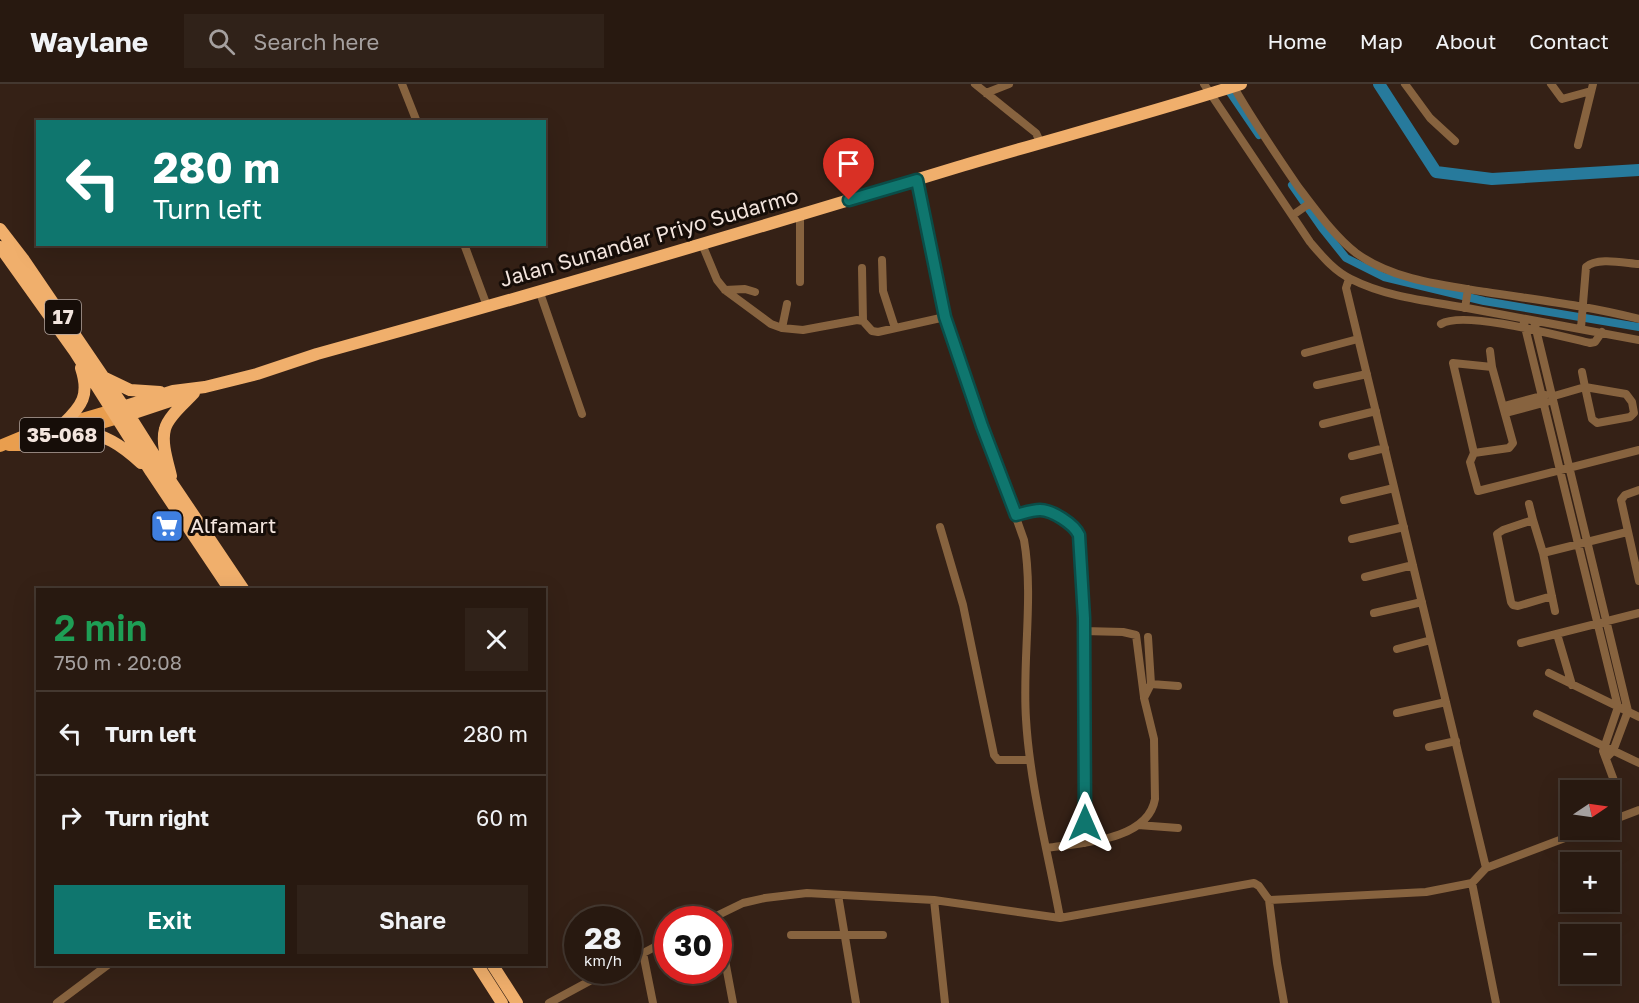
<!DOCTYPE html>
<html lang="en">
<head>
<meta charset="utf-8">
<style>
	:root { --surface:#281910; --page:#302219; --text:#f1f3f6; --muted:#a5a09f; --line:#443830; --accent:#0f766e }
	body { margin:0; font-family:"Golos Text",sans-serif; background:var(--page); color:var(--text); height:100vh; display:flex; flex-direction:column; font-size:22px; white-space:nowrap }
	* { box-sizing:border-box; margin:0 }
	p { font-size:20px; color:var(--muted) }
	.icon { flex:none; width:33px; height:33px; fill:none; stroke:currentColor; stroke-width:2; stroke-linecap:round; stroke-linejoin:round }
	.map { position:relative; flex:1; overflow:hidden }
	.details { position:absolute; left:36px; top:504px; width:510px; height:378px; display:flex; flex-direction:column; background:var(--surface); border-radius:0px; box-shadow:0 6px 24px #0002,0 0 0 2px var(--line) }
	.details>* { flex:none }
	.guide { position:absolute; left:36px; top:36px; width:510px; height:126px; border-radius:0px; box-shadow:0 6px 24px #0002,0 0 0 2px var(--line); background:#0f766e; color:#fff; overflow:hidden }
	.needle { width:39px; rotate:77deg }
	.buttons { position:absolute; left:1560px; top:696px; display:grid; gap:12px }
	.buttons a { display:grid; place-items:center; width:60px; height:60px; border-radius:0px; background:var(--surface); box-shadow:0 6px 24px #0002,0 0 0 2px var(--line); font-size:30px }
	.speed { position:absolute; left:564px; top:822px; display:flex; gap:12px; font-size:30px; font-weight:700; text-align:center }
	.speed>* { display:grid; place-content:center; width:78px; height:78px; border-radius:50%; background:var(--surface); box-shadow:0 6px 24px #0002,0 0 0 2px var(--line); line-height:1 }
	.speed small { font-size:15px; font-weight:400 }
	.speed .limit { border:9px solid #d22; background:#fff; color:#111 }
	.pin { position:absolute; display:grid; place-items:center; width:51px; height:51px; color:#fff; margin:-62px -26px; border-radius:50% 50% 50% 0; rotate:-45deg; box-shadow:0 0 6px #0007 }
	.pin .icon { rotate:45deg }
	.me { position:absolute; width:66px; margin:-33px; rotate:0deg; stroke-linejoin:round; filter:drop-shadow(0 0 4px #0008) }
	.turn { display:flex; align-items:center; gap:21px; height:126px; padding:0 18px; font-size:27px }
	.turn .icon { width:78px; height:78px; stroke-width:2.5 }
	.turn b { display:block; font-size:42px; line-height:51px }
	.round { display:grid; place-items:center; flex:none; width:63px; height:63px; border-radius:0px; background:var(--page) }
	.summary { display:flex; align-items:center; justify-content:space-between; height:102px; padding:0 18px }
	h1 { font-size:36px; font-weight:600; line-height:45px; color:#1e9e55 }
	.primary-button { display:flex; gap:12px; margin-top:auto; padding:12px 18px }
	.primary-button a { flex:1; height:69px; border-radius:0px; background:var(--accent); color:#fff; font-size:24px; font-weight:600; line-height:69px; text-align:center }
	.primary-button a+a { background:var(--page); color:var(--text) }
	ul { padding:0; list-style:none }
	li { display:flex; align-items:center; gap:18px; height:84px; padding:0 18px; border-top:2px solid var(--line) }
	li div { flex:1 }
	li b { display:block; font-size:22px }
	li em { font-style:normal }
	header { display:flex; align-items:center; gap:36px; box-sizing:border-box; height:84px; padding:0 30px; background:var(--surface); border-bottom:2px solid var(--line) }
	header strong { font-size:28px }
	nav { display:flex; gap:33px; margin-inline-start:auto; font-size:21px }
	.search { width:420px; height:54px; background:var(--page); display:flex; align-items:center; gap:15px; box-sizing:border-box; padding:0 21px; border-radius:0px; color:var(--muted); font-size:22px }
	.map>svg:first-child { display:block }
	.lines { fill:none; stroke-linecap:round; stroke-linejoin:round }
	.canal { stroke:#277a9c; stroke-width:8 }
	.river { stroke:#277a9c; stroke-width:12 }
	.minor { stroke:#87633f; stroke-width:8 }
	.primary { stroke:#e99e4e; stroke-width:12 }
	.trunk { stroke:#f0af6c; stroke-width:12 }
	.route-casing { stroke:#0a4d48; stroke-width:15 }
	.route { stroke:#0f766e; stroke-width:10 }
	.labels { text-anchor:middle; stroke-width:6; stroke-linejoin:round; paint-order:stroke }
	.shield { fill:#160d08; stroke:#b1a49e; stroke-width:1.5 }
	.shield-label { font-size:20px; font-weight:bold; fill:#f3e5de }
	.street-label { font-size:21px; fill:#f3e5de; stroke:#160d08 }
	.poi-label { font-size:21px; fill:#f3e5de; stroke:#160d08; text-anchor:start }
</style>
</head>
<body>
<header>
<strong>Waylane</strong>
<div class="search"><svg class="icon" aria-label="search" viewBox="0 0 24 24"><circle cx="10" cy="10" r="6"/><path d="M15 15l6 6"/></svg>Search here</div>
<nav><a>Home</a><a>Map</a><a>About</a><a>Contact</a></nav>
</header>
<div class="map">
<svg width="1639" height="919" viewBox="0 0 1639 919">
	<rect width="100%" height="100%" fill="#352116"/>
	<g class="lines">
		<path class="canal" d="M1225,1L1259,51
			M1292,101L1322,144L1346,174L1384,193L1484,217L1639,243"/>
		<path class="river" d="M1379,0L1436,88L1492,95L1639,86"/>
		<path class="minor" d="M402,0L417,38
			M975,0L1036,49L1041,60
			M1204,0L1310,158C1322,172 1334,187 1351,195C1386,213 1428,217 1467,224C1524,235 1582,245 1639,256
			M1232,0C1253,37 1275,69 1299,104C1316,126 1334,152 1356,169C1393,196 1442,201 1486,208C1538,216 1589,222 1639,235
			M1405,0L1430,34L1455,57
			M1551,0L1562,15L1591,7
			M986,9L1009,0
			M1578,61L1593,0
			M917,96L945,233L1024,456C1034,513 1022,576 1026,635C1030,702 1048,768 1060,834
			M800,131V198
			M1293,131L1310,119
			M464,160L487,222
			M702,160L717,196L725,206L771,240L782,244L803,246L857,236L863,237L872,247L878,248L945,233
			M882,176L883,207L895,244
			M862,184L863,237
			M1349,195L1346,204L1486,784
			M539,206L582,330
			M725,206L745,205L755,208
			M1465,224L1468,205
			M1523,235L1618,623L1603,667L1616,702
			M1534,237L1628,627L1613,667L1607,673
			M1441,240C1464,226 1560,252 1590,259L1595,258L1602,248
			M782,244L787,220
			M1581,244L1586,183C1597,173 1624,179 1639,180
			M1305,269L1358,255
			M1492,283L1453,279L1474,369L1470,378L1478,407L1639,366
			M1317,301L1367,290
			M1585,303L1626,310L1632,318L1634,329L1630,333L1597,339L1592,335Z
			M1554,312L1585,303L1582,288
			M1504,322L1545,311
			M1506,329L1547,318
			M1323,340L1376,327
			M1474,369L1509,364L1513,359L1492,283L1490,267
			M1352,372L1385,364
			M1639,406L1625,411L1621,416L1637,488L1639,487
			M1344,416L1394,404
			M1529,420L1533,436L1503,446L1497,450L1511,518L1513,521L1518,522L1552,512
			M1016,431L1042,426L1072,441L1079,451L1084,534L1085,759
			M1533,436L1543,469
			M940,443L963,521L994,671L998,676H1030
			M1352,455L1404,443
			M1637,488L1639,497
			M1365,493L1413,481
			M1555,527L1543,469L1627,448
			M1374,529L1422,518
			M1084,547L1123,548L1136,551L1144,613
			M1557,550L1572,601
			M1521,559L1639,529
			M1397,565L1431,556
			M1549,589L1639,633
			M1151,600L1178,602
			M1397,629L1446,618
			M1537,630L1639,679
			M1429,663L1456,657
			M1610,737L1639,726
			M1138,741L1178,744
			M1047,764C1080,759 1148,757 1155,715L1154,655L1144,614L1151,600L1148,553
			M1472,799L1496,919
			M838,811L856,919
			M934,816L945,919
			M1269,816L1277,879L1284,919
			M708,836L743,819L765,814L807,809L934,816L1060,834L1254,799L1259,802L1269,816L1426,808L1472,799L1486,784L1586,746
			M718,839L733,919
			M791,851H883
			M643,869L653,919
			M628,877L668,856
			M57,919L109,880
			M549,919L610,886"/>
		<path class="primary" d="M9,361H26L118,334
			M0,362L24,352L113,326"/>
		<path class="trunk" d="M0,145L24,176L124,323L172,399L244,506
			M0,163L75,268L151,388L230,506
			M105,294L130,306L160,308
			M113,326L173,307L205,303L257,290L317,270C532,211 745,148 958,83C1052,55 1147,30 1241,0
			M122,333L185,312
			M63,340C82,322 90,311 81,284
			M77,346C106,351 120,360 141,379
			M171,392C168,379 161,359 165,345C168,332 185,319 194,309
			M477,880L502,919
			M492,880L517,919"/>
	</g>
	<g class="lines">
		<defs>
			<path id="route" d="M849,116L917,96L945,233L982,342L1016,431C1024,429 1032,426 1040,426C1052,426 1074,440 1079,451L1084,534L1085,739"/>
		</defs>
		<use href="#route" class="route-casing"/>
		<use href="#route" class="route"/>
	</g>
	<defs>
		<symbol id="supermarket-square" viewBox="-11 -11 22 22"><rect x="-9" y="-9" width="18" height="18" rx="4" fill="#3f7fe0" stroke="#160d08"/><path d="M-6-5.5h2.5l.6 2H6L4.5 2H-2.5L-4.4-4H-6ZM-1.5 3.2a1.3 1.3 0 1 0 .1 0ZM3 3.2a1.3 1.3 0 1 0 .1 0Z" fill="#fff"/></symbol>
	</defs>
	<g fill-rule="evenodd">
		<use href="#supermarket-square" x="148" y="423" width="38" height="38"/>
	</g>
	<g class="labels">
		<g class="shield">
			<rect x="45" y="216" width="36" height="34" rx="4.5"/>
			<rect x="20" y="334" width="84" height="34" rx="4.5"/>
		</g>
		<g class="shield-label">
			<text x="63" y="240">17</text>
			<text x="62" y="358">35-068</text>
		</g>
		<g class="street-label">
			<text transform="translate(649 154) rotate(-16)" y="7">Jalan Sunandar Priyo Sudarmo</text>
		</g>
		<g class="poi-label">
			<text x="190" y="449">Alfamart</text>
		</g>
	</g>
</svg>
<div class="buttons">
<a><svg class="needle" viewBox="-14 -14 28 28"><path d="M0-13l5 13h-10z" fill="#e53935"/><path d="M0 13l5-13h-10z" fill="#a5a09f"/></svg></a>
<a>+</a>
<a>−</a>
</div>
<div class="speed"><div>28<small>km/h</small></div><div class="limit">30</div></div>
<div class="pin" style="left:849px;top:116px;background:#d93025"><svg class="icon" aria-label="arrive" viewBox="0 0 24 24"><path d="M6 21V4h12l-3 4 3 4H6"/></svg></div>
<svg class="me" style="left:1085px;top:739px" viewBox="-20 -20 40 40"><path d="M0-17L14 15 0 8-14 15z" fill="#0f766e" stroke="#fff" stroke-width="4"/></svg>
<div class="guide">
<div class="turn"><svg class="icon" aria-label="left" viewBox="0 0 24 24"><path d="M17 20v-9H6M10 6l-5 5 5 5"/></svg><div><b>280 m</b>Turn left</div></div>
</div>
<section class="details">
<div class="summary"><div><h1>2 min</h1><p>750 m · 20:08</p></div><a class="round"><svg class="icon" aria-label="close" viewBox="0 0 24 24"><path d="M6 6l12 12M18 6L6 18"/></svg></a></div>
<ul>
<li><svg class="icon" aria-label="left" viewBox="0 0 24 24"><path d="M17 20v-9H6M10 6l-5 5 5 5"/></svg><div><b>Turn left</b></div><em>280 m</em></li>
<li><svg class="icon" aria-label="right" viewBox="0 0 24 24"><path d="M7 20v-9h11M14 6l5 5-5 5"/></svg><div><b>Turn right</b></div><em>60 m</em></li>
</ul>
<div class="primary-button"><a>Exit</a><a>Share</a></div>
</section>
</div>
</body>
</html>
